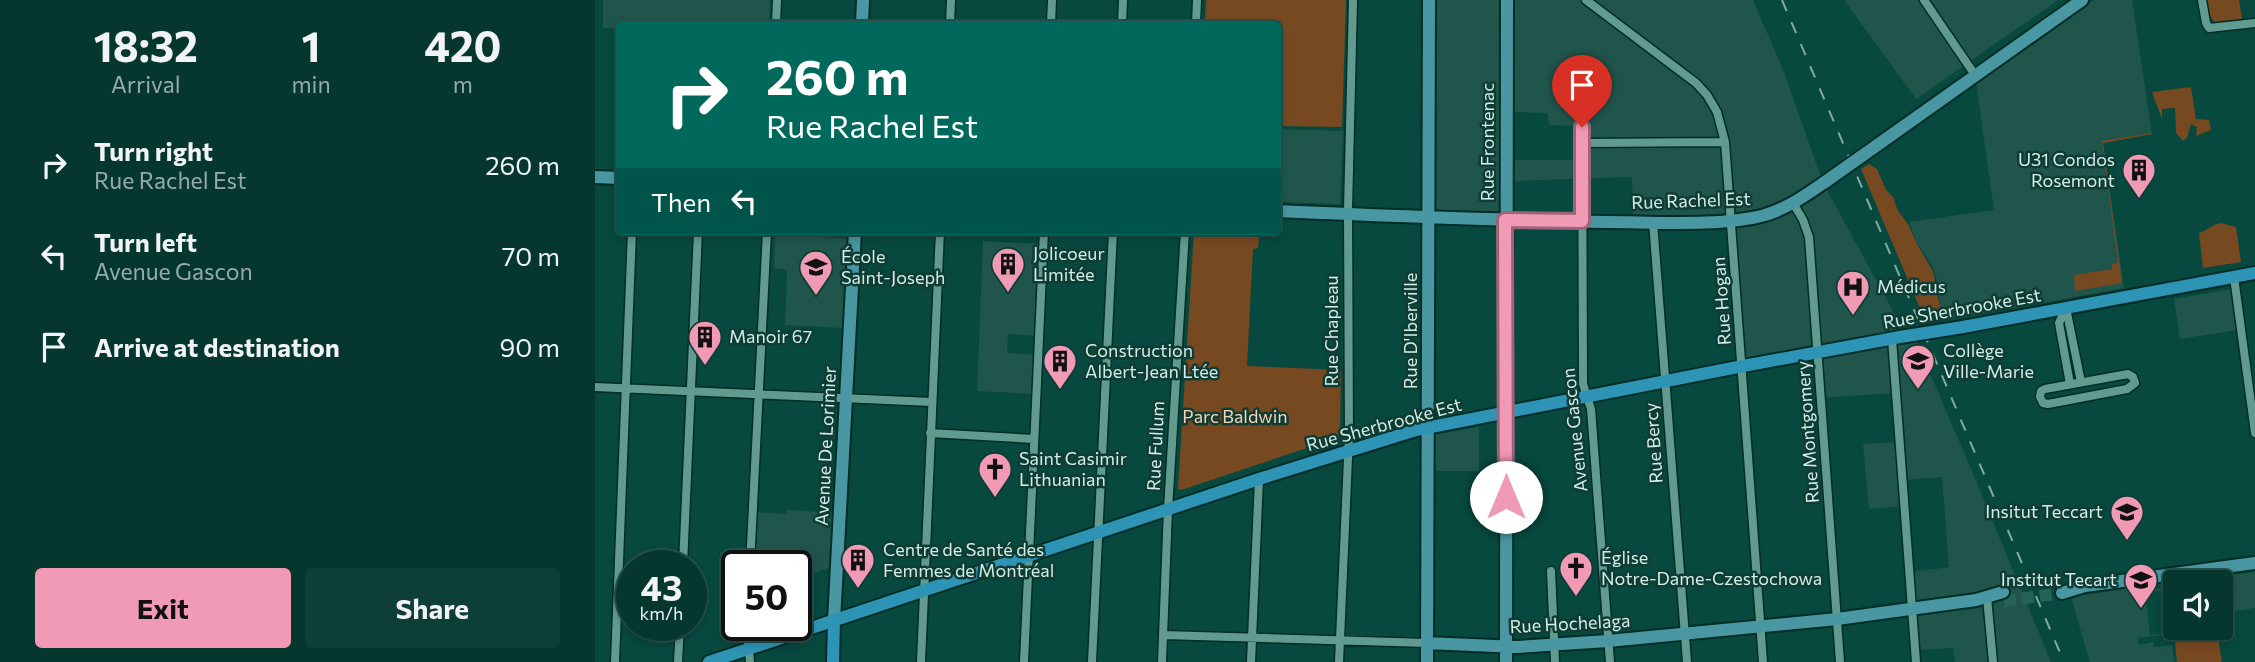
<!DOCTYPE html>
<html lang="en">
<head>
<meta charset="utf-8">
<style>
	:root { --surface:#05372f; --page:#0e3f37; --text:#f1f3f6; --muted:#97acaa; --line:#26514b; --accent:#f09ab5 }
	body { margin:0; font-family:Commissioner,sans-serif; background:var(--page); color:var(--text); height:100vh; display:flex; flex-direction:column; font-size:26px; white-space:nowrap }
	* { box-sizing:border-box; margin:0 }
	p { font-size:23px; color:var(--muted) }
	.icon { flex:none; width:38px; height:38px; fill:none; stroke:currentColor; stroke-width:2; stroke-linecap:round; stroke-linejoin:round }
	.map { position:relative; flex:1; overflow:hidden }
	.drawer { display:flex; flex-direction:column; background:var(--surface); width:595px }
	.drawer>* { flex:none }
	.hud { position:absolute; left:21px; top:21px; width:665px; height:214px; border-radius:7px; box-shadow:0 4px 10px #0003,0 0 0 2px var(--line); background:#00695c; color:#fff; overflow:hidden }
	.buttons { position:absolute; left:1568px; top:570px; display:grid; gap:14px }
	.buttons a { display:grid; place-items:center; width:70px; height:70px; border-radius:7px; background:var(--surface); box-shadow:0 4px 10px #0003,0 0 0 2px var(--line); font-size:35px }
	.speed { position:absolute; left:21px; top:550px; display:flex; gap:14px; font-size:35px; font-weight:700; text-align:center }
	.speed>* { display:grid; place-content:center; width:91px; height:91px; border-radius:50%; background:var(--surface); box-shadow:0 4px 10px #0003,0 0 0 2px var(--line); line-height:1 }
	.speed small { font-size:18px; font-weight:400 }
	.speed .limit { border:4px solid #111; border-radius:10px; background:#fff; color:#111 }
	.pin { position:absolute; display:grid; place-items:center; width:60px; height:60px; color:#fff; margin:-72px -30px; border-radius:50% 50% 50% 0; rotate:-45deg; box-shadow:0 0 7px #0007 }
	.pin .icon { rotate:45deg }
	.me { position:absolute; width:77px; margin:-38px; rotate:0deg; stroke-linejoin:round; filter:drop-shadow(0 0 5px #0008) }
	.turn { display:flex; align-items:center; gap:24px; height:147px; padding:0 35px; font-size:32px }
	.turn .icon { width:91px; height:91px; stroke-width:2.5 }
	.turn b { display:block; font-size:49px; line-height:60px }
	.then { display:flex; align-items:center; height:66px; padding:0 35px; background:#0003; gap:14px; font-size:26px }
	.eta { display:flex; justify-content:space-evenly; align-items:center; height:119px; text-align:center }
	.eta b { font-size:42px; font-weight:700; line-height:49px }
	.action { display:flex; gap:14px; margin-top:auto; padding:14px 35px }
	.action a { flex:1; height:80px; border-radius:7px; background:var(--accent); color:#111; font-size:28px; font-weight:700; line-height:80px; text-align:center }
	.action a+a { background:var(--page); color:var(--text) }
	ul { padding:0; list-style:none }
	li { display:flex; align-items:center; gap:21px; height:91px; padding:0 35px }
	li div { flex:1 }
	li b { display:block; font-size:26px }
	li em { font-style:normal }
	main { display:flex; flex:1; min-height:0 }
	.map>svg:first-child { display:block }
	.built { fill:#20554c; fill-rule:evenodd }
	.green { fill:#774921 }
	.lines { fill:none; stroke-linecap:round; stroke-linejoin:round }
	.secondary-tunnel { stroke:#256258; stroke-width:12; stroke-dasharray:12 6; stroke-linecap:butt }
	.street-casing { stroke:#002d25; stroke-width:11 }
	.secondary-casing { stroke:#002d25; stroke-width:16 }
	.primary-casing { stroke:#002d25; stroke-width:16 }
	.street { stroke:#619b8f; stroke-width:8 }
	.secondary { stroke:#4897a2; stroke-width:12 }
	.primary { stroke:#2e94b6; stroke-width:12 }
	.rail { stroke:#7faba3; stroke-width:2; stroke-dasharray:12 12; stroke-linecap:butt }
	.secondary-bridge-casing { stroke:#002d25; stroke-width:16; stroke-linecap:butt }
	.primary-bridge-casing { stroke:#002d25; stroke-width:16; stroke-linecap:butt }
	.secondary-bridge { stroke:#4897a2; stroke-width:12 }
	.primary-bridge { stroke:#2e94b6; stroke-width:12 }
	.route-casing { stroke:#9c6476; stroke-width:18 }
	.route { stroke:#f09ab5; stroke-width:12 }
	.labels { text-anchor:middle; stroke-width:5; stroke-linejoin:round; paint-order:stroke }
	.street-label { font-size:18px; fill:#d1eee7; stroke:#0f3c34 }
	.poi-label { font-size:18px; fill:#d1eee7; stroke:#0f3c34; text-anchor:start }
	.park-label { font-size:18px; fill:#f8d2b5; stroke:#0f3c34 }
</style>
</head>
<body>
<main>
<section class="drawer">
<div class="eta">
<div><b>18:32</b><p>Arrival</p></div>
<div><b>1</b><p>min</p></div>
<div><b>420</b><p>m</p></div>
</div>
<ul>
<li><svg class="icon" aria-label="right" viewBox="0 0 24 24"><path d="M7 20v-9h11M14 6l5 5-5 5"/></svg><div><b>Turn right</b><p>Rue Rachel Est</p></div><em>260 m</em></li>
<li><svg class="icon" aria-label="left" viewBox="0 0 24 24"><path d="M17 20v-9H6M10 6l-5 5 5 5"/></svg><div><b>Turn left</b><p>Avenue Gascon</p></div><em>70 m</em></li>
<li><svg class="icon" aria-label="arrive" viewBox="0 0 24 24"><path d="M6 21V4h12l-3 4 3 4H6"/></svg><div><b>Arrive at destination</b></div><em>90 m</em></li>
</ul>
<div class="action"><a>Exit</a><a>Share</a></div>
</section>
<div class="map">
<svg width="1660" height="662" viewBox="0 0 1660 662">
	<rect width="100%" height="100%" fill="#07493f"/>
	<path class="built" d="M8,0H175L174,24H24V28H8Z
		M841,0H1158L1189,72L1228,183L1303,320L1297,339L1301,393L1226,398L1223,352L1148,366L1137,220L1038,222L1037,177L916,181L906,214L841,211ZM912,112L953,113L954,125L987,126L988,160H912Z
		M1249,0H1463L1321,99Z
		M1499,0H1537L1557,134L1508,143L1529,288L1347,321L1341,276L1337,265L1322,243L1314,222L1399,210L1381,82Z
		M683,129L748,131L745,204L683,202Z
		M180,234L254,239L250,328L190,325L192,270L179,268Z
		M388,241L446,244L443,336L413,334L412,353L441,355L440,394L382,391Z
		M1636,289L1642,330L1585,339L1579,299Z
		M1320,338L1379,476L1456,662H1360L1358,648L1321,650L1318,572L1354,567L1347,477L1308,480L1310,506L1274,509L1268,444L1307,442L1300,341Z
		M884,427V471H839L838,435Z
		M192,510L245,513L242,565L201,579V565H155L159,512L192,514Z
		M1660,572V608L1629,613L1631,635L1606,638L1605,632L1591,634L1590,628H1626V583L1582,582Z
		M1580,586V628H1588V632L1543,638L1544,645L1558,642L1559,647L1577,645L1579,662H1495L1476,597L1537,588L1538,592ZM1572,590L1577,632L1555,635L1550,593Z"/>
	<path class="green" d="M611,0H751L747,127L683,126L682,24H610Z
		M1612,0H1644L1647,19L1620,23L1614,14Z
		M1596,87L1601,119L1614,120L1616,130L1601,136L1602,127L1596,124L1592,138L1588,141L1581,133L1580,108L1567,109V119L1557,92Z
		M1556,133L1557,134L1508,143L1527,283L1480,291L1479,275L1517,269V264L1523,263L1507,141Z
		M1274,164L1282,169L1291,190L1298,197L1303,211L1313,224L1322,244L1338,271L1345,307L1342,315L1331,317L1327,313L1266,169Z
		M1626,223L1641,227L1646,262L1608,268L1604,233C1613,231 1616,224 1626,223Z
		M599,231H665L663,248L658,249L652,366L746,370L745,434L742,438L586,490L583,489Z
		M1623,637L1627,662H1582L1580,643L1584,640Z"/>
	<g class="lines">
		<path class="secondary-tunnel" d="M1409,601L1467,593"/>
		<defs>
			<path id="street" d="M991,0L1101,83L1112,95L1122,112L1130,142L1168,662
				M1329,0L1380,75
				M1607,0L1611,23L1614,28L1660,23
				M181,24L182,0
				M355,24L356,0
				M456,24L457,0
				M527,24L528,0
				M601,24L602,0
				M987,110L988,384L996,409L1015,662
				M987,143L1130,142
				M1198,203L1208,220L1214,237L1245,662
				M1058,222L1092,662
				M1639,277L1660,433
				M1471,308L1464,323L1475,384
				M1471,308L1486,382
				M1297,339L1321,662
				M1533,374L1538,377L1540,383L1532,389L1453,404L1448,403L1445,397L1446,391L1450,389Z
				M0,387L337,402
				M335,433L439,439
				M88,565L103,231
				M155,565L172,231
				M956,571L960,662
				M1392,597L1398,662
				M152,625L155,662
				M569,635L832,643
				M20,662L37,231
				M83,662L85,625
				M326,662L345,231
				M429,662L449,231
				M497,662L518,231
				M567,662L573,509L590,231
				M656,662L664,479
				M744,662L754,436L753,210L758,0"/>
			<path id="secondary" d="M267,24L268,0
				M1281,146L1487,0
				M0,177L24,178
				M682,211C792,216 902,220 1011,222C1057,222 1127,227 1170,215C1193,208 1211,195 1230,182
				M1467,593L1490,586L1660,563
				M239,621L260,231
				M832,643L922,647L1013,641L1242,619L1381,600L1408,592
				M832,662L834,0
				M911,662L912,0"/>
			<path id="primary" d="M1368,327L1660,273
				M114,662L664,479L821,430L1148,366L1305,337
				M238,662L239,621"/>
		</defs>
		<use href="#street" class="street-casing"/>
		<use href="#secondary" class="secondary-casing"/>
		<use href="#primary" class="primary-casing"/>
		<use href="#street" class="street"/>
		<use href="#secondary" class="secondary"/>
		<use href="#primary" class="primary"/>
		<path class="rail" d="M1187,0L1469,662"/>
		<defs>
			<path id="secondary-bridge" d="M1230,182L1281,146"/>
			<path id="primary-bridge" d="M1305,337L1368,327"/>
		</defs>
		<use href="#secondary-bridge" class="secondary-bridge-casing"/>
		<use href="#primary-bridge" class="primary-bridge-casing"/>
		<use href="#secondary-bridge" class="secondary-bridge"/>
		<use href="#primary-bridge" class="primary-bridge"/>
	</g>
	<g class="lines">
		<defs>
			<path id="route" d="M911,497L910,220L987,221V127"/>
		</defs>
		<use href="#route" class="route-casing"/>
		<use href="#route" class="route"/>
	</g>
	<defs>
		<symbol id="building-pin" viewBox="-11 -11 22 30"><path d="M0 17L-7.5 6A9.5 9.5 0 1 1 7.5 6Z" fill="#f09ab5" stroke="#0f3c34"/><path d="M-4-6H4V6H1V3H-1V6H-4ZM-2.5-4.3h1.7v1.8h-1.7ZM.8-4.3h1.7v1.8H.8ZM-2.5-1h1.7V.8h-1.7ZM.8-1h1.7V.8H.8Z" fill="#111"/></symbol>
		<symbol id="school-pin" viewBox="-11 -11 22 30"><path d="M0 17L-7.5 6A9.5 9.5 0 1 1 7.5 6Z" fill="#f09ab5" stroke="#0f3c34"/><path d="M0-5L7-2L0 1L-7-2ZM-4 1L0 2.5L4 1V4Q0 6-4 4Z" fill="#111"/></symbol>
		<symbol id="hospital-pin" viewBox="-11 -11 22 30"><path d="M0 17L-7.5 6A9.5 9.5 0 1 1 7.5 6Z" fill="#f09ab5" stroke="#0f3c34"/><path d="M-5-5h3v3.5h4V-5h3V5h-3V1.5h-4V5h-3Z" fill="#111"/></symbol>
		<symbol id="church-pin" viewBox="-11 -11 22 30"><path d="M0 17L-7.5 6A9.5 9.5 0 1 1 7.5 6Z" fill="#f09ab5" stroke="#0f3c34"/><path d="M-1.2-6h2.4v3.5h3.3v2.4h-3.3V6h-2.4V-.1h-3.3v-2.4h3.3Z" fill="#111"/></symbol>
		<symbol id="university-pin" viewBox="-11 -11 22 30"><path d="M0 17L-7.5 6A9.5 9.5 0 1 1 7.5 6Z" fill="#f09ab5" stroke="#0f3c34"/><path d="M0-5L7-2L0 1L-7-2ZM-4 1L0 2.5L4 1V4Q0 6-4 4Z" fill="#111"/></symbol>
	</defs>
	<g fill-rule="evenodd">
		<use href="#building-pin" x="1525" y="151" width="38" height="52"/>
		<use href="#building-pin" x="394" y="245" width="38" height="52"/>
		<use href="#school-pin" x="202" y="248" width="38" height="52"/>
		<use href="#hospital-pin" x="1239" y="268" width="38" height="52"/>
		<use href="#building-pin" x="91" y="318" width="38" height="52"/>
		<use href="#building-pin" x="446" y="342" width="38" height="52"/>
		<use href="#school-pin" x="1304" y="342" width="38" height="52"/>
		<use href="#church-pin" x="381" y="450" width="38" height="52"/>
		<use href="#school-pin" x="1513" y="493" width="38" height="52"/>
		<use href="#building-pin" x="244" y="541" width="38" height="52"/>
		<use href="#church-pin" x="962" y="549" width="38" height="52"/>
		<use href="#university-pin" x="1527" y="561" width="38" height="52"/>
	</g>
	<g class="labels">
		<g class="street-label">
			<text transform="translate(893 142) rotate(-90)" y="6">Rue Frontenac</text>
			<text transform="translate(1096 201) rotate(-2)" y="6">Rue Rachel Est</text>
			<text transform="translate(1127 301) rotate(-94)" y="6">Rue Hogan</text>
			<text transform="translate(1367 309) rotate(-10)" y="6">Rue Sherbrooke Est</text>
			<text transform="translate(737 331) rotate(-90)" y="6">Rue Chapleau</text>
			<text transform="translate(816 331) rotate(-90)" y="6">Rue D'Iberville</text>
			<text transform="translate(789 425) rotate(-15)" y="6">Rue Sherbrooke Est</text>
			<text transform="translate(980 430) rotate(-96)" y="6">Avenue Gascon</text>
			<text transform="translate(1213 432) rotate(-94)" y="6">Rue Montgomery</text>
			<text transform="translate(1059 443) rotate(-94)" y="6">Rue Bercy</text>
			<text transform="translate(231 446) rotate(-87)" y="6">Avenue De Lorimier</text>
			<text transform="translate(561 446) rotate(-87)" y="6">Rue Fullum</text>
			<text transform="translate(975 624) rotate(-3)" y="6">Rue Hochelaga</text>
		</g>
		<g class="poi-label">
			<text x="1520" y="166" text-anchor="end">U31 Condos<tspan x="1520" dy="21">Rosemont</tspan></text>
			<text x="438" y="260">Jolicoeur<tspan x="438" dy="21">Limitée</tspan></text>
			<text x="246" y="263">École<tspan x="246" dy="21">Saint-Joseph</tspan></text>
			<text x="1282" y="293">Médicus</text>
			<text x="134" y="343">Manoir 67</text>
			<text x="490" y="357">Construction<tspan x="490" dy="21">Albert-Jean Ltée</tspan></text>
			<text x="1348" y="357">Collège<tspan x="1348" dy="21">Ville-Marie</tspan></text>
			<text x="424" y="465">Saint Casimir<tspan x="424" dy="21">Lithuanian</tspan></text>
			<text x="1508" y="518" text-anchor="end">Insitut Teccart</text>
			<text x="288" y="556">Centre de Santé des<tspan x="288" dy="21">Femmes de Montréal</tspan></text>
			<text x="1006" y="564">Église<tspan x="1006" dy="21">Notre-Dame-Czestochowa</tspan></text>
			<text x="1522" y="586" text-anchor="end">Institut Tecart</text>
		</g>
		<g class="park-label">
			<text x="640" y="423">Parc Baldwin</text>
		</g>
	</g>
</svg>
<div class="buttons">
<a><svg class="icon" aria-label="sound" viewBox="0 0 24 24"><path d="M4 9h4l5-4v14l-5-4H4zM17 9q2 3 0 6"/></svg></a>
</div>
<div class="speed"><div>43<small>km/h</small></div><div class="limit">50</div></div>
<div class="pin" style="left:987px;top:127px;background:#d93025"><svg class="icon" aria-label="arrive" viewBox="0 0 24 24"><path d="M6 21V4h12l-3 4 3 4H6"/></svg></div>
<svg class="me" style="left:911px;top:497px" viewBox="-20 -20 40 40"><circle r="19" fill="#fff"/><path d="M0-13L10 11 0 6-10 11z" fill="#f09ab5"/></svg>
<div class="hud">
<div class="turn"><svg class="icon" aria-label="right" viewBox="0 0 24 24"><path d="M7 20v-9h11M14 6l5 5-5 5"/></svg><div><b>260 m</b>Rue Rachel Est</div></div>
<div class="then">Then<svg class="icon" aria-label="left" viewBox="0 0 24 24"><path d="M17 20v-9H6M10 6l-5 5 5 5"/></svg></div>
</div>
</div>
</main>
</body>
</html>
